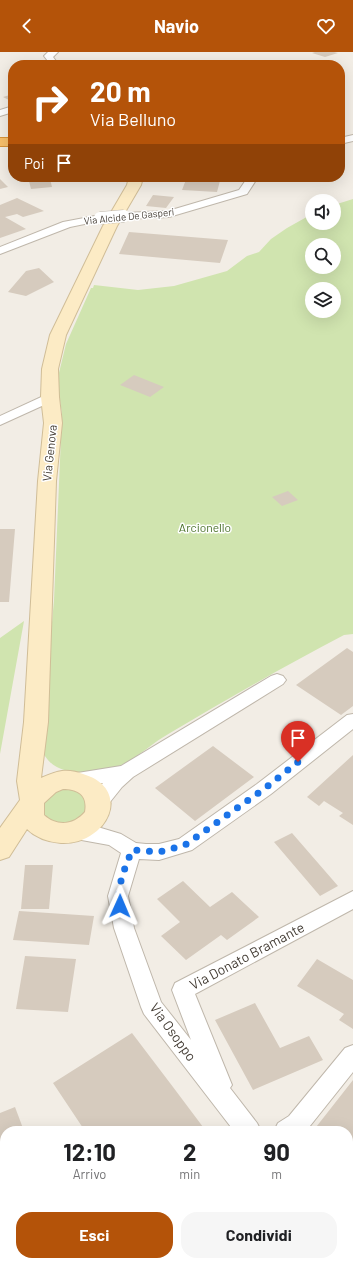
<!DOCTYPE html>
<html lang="it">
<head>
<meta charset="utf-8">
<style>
	:root { --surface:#fff; --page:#f6f6f6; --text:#202124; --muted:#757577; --accent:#b45309 }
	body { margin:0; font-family:Barlow,sans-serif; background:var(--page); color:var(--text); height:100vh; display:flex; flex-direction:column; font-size:15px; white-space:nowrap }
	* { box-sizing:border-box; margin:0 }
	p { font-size:13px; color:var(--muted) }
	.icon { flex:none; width:22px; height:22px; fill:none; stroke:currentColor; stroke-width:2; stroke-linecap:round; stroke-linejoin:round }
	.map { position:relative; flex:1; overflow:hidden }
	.drawer { position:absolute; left:0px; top:1074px; width:353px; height:140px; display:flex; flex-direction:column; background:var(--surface); border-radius:16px 16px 0 0; box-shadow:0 4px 16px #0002 }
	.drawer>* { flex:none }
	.banner { position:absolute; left:8px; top:8px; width:337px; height:122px; border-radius:16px; box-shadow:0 4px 16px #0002; background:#b45309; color:#fff; overflow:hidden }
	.buttons { position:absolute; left:305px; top:142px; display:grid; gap:8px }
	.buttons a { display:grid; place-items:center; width:36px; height:36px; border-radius:50%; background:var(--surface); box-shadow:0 4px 16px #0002; font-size:20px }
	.pin { position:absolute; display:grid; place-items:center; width:34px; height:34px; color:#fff; margin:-41px -17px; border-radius:50% 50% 50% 0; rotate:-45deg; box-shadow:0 0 4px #0007 }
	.pin .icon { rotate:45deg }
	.me { position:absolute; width:44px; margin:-22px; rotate:1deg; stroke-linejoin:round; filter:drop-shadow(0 0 3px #0008) }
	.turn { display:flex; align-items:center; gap:14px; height:84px; padding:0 16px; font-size:18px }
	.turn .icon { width:52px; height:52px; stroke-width:2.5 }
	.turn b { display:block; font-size:28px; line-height:34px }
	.then { display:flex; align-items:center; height:38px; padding:0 16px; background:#0003; gap:8px; font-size:15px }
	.eta { display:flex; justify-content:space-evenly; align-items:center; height:68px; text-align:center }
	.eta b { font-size:24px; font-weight:700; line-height:28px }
	.cta { display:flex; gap:8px; margin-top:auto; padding:8px 16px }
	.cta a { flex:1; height:46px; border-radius:16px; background:var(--accent); color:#fff; font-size:16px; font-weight:700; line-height:46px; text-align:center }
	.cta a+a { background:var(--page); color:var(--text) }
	header { display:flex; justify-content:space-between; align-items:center; height:52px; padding:0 16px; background:var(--accent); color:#fff; font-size:18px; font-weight:700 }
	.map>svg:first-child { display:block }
	.green { fill:#d0e4af; fill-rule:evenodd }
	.building { fill:#d6cbbe }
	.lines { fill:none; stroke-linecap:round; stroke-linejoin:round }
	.street-casing { stroke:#bfb7ab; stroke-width:2 }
	.secondary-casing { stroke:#d0bd97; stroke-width:2 }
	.highway-casing { stroke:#d5933b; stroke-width:2 }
	.street { fill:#fff; fill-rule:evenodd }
	.secondary { fill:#fcebc5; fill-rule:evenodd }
	.highway { fill:#f7bf6b; fill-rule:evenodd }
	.street-bridge-casing { stroke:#bfb7ab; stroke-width:13; stroke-linecap:butt }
	.street-bridge { stroke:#fff; stroke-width:12 }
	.route { stroke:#1a73e8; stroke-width:7; stroke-dasharray:0 12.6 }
	.labels { text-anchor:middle; stroke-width:3; stroke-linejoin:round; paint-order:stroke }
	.far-street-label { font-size:10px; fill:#443d35; stroke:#fff }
	.street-label { font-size:12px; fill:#443d35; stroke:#fff }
	.park-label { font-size:12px; fill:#4b722b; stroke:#fff }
	.near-street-label { font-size:14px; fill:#443d35; stroke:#fff }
</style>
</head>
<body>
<header><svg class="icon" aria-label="back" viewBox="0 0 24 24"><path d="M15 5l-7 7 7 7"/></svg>Navio<svg class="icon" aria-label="heart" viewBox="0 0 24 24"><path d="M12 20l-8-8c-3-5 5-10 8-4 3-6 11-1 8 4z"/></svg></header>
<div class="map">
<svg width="353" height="1214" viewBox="0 0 353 1214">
	<rect width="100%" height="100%" fill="#f2ede5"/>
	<path class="green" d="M353,147V582L344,583C285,614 227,647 170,681C150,692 135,709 114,716C89,723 50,726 41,695L54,548L62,362L57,329L66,292L91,236H93L94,233L138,238L174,234L227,219L247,204L259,200L271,187L287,176L312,162V171H334V153ZM312,193H334V215H312ZM312,237H334V259H312Z
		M24,569L0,702V586Z
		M71,736L83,742L88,758L76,770L58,772L43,764L41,750L56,737Z"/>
	<path class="building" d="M315,0H334L338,1L325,5L312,1Z
		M258,8L279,9L277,13H257Z
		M13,42V50L3,45Z
		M20,125H44L45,127H50L52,135L31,137L29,129L21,130Z
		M187,125H221L217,140L182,138Z
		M0,127L8,135L0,137Z
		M153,143L174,145L166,156L146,154Z
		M17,146L44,159L23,165L17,162L5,165L26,177L0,186V153Z
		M129,180L228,188L220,211L119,202Z
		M39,216L54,230L26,244L8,240L26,219Z
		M134,323L164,335L150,345L120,333Z
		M288,439L298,448L282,454L272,445Z
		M0,477H15L9,550H0Z
		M347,596L353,600V654L341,663L296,633Z
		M213,694L254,725L195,769L155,736Z
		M353,703V773L339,764L343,761L324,749L319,754L307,745Z
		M292,781L338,834L320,844L274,790Z
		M25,813H53L49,857H21Z
		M183,829L210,855L232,840L259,865L227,888L221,883L186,908L161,884L180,870L157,847Z
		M19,859L94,864L89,893L13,888Z
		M25,904L76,907L68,960L16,957Z
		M317,907L353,928V977L339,968L344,962L297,934Z
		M255,951L280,996L309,984L323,1008L253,1038L215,968Z
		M132,981L173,1035L206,1079H85L53,1031Z
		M353,1028V1107L348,1103V1079H313Z
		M15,1055L24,1079H5V1209H51L39,1214H0V1061Z
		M353,1160V1208H352L348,1190V1161Z
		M174,1209H192L195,1214H167Z
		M256,1209H310L313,1214H257Z"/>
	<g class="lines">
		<defs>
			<path id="street" d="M48,0H58L53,5L59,13H51L44,4Z
				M13,54V60L0,64V58Z
				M353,83V89L340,92V86Z
				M248,125H258L247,142L169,165L124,167L119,164L124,161L168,159L239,138Z
				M100,163L105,166L104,168L70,175L0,202V195L63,170Z
				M50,341L55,342L57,345L55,348L0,373V364Z
				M277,622L283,624L286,628L283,632L133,725L122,735L106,755L99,757L92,755L89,750L103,731L72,735L65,733L63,728L65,723L121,714L271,624Z
				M353,662V677L271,742L192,798L159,808L139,807L128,844L134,876L161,950L191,988L172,938L175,931L353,839V857L195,942L232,1033L230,1036L257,1071L261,1079H234L144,962L141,955L114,876L108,844L121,801L109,793L65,785L62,780L65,775L72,772L101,776L121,782L136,791L146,792H159L179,787L257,732L347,663Z
				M353,993V1020L306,1079H274L278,1071L289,1064L345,996Z
				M93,1209H124L122,1214H91Z
				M312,1209H338L340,1214H314Z"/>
			<path id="secondary" d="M129,125H143L141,133L117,174L66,283L58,317L59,345L62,371L56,429L48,670L41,726C48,723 55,720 62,719C69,718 77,720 83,722C134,737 107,793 61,791C49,790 36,786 27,777L9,805L0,808V776L20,748L17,729L24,670L38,429L44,371L41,345L42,317L50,283L103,174L127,133ZM63,737C78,737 88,743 85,760C74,773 57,775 44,763V751L56,740Z"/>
			<path id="highway" d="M0,86H13V94H0Z"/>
		</defs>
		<use href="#street" class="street-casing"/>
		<use href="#secondary" class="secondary-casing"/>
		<use href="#highway" class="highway-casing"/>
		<use href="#street" class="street"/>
		<use href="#secondary" class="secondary"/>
		<use href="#highway" class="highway"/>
		<defs>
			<path id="street-bridge" d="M100,166L124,164"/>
		</defs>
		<use href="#street-bridge" class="street-bridge-casing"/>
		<use href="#street-bridge" class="street-bridge"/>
	</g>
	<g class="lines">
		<path class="route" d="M120,854C116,835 125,816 132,798L159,800L185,793L264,737L298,710"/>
	</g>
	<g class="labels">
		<g class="far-street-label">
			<text transform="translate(129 164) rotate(-6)" y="4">Via Alcide De Gasperi</text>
		</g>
		<g class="street-label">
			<text transform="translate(50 401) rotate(-84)" y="4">Via Genova</text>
		</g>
		<g class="park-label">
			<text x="205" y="480">Arcionello</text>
		</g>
		<g class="near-street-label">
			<text transform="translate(247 904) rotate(-28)" y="5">Via Donato Bramante</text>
			<text transform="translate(173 980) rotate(54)" y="5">Via Osoppo</text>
		</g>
	</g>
</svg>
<div class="buttons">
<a><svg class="icon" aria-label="sound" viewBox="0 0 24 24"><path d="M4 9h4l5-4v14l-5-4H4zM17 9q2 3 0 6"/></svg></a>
<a><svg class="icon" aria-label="search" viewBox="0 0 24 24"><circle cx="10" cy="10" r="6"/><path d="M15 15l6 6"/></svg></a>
<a><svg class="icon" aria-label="layers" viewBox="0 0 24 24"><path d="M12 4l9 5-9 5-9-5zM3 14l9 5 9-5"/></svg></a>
</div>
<div class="pin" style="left:298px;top:710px;background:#d93025"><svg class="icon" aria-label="arrive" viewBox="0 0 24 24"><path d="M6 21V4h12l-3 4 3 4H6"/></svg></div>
<svg class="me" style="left:120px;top:854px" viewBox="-20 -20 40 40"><path d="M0-17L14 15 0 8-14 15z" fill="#1a73e8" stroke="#fff" stroke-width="4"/></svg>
<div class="banner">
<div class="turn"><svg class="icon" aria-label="right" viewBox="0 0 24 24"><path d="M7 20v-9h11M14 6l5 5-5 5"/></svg><div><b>20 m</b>Via Belluno</div></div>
<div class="then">Poi<svg class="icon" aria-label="arrive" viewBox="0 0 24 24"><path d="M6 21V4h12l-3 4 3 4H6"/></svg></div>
</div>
<section class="drawer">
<div class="eta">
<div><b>12:10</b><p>Arrivo</p></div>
<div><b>2</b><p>min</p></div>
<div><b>90</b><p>m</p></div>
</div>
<div class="cta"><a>Esci</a><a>Condividi</a></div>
</section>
</div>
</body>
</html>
